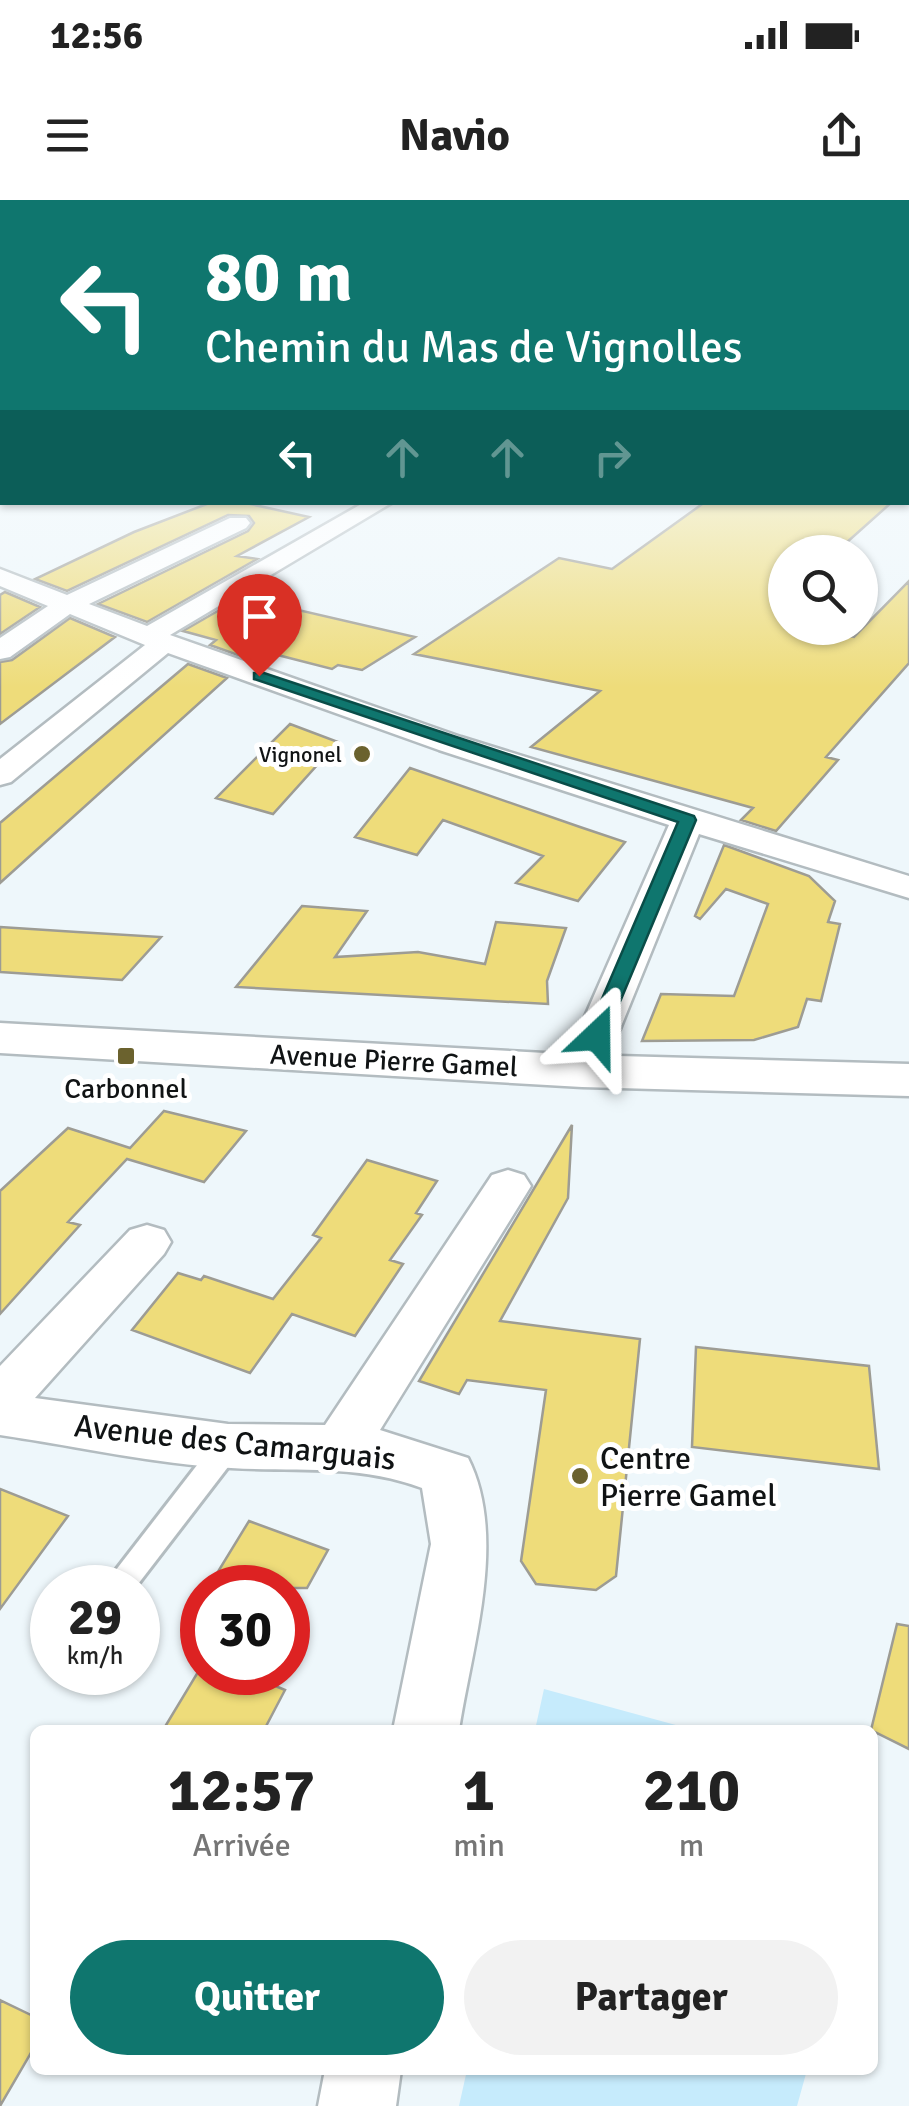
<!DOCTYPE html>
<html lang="fr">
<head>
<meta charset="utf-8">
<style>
	:root { --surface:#fff; --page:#f2f2f2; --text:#222; --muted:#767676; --accent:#0f766e }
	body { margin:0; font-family:Signika,sans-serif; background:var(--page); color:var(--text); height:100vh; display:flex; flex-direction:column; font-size:38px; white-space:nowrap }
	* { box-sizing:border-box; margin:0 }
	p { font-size:32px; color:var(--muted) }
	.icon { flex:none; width:55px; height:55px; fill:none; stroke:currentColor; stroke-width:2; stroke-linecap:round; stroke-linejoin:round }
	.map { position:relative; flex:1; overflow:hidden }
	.details { position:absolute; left:30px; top:1525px; width:848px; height:350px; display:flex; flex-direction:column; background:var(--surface); border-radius:15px; box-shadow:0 2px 8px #0004 }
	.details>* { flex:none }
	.hud { position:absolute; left:0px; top:0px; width:910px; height:305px; box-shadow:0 2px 8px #0004; background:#0f766e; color:#fff; overflow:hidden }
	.fabs { position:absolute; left:768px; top:335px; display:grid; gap:20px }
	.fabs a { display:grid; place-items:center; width:110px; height:110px; border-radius:50%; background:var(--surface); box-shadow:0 2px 8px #0004; font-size:50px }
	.speed { position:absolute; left:30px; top:1365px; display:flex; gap:20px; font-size:50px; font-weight:700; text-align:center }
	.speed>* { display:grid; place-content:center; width:130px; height:130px; border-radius:50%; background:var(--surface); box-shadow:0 2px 8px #0004; line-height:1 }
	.speed small { font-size:25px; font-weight:400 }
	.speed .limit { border:15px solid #d22; background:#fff; color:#111 }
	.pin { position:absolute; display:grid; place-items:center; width:85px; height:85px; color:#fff; margin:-102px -42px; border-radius:50% 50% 50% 0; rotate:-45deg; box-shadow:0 0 10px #0007 }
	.pin .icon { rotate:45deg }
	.me { position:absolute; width:110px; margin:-55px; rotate:23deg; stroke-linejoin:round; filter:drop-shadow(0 0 8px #0008) }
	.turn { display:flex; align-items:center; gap:35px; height:210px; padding:0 40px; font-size:45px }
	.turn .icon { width:130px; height:130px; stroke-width:2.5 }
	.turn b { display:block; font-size:70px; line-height:85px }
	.lanes { display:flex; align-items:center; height:95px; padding:0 40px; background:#0003; justify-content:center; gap:50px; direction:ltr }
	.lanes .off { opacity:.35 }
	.eta { display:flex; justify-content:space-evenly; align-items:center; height:170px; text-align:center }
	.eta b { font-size:60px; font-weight:700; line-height:70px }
	.button { display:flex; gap:20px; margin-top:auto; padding:20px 40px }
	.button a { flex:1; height:115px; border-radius:60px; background:var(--accent); color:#fff; font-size:40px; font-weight:700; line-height:115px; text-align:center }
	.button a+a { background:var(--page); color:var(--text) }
	.status { display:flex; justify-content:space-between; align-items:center; height:70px; padding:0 50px; background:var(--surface); direction:ltr }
	.status svg { height:28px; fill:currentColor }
	header { display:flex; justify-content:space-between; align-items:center; height:130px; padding:0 40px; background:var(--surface); font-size:45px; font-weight:700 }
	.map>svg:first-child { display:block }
	.green { fill:#c6ebfc }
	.building { fill:#eedc7a; stroke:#9d9c94; stroke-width:2.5 }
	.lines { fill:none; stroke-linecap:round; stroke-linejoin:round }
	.service-casing { stroke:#b3bcc0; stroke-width:6 }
	.minor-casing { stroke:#b3bcc0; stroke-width:5 }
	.tertiary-casing { stroke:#b3bcc0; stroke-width:5 }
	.primary-casing { stroke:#b3bcc0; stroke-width:5 }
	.service { fill:#fff; fill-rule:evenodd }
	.minor { fill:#fff; fill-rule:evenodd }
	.tertiary { fill:#fff; fill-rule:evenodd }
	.primary { fill:#fff; fill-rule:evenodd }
	.route { fill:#0f766e; stroke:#0a4d48; stroke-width:2.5 }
	.poi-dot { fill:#6b622e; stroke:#fff; stroke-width:4 }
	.labels { text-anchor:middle; stroke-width:10; stroke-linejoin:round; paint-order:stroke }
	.far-poi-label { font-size:22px; fill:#101314; stroke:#fff; text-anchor:end }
	.street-label { font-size:28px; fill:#101314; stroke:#fff }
	.poi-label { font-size:28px; fill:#101314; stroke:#fff }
	.near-street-label { font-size:32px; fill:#101314; stroke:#fff }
	.near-poi-label { font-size:32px; fill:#101314; stroke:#fff; text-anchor:start }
</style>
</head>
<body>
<div class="status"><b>12:56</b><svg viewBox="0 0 49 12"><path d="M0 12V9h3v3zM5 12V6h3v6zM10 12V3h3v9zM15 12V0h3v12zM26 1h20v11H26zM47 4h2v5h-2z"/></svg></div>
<header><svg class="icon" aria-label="menu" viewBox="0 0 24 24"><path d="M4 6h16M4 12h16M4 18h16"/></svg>Navio<svg class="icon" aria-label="share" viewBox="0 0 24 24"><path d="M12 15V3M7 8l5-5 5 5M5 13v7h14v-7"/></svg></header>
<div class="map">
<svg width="909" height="1906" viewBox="0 0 909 1906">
	<rect width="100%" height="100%" fill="#eef7fb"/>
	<path class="green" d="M544,1489L694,1530H535Z
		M467,1870H807L797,1906H459Z"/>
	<path class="building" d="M212,302H241L309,317L237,356L257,359L147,422L98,404L248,331L254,323L249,316L228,315L67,391L35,379L134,332Z
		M705,302H892L836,352H785V428H808L854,437L909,381V463L826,557L838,560L776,631L741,620L753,608L531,547L600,491L414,454L559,358L612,369Z
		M5,392L40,407L0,434V395Z
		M242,397L415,437L362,470L338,465L332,469L258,450L249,459L210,445L216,440L183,431Z
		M70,418L115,437L0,524V462L12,460Z
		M188,464L227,478L0,683V623Z
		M290,524L338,542L273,614L216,598Z
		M410,568L580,627L625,642L578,701L516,683L543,656L443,620L417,655L355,637Z
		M724,645L809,676L835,701L828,722L840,724L821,801L807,799L798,827L754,840L642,841L661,794L734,796L768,704L726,689L700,719L695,716Z
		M302,706L367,711L335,757L418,752L485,764L496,722L566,728L547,781L548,804L236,787Z
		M0,727L77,732L161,737L122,780L0,772Z
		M164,911L246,931L204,982L127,959L68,1022L80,1025L0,1114V991L68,928L130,948Z
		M572,925L568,998L500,1121L640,1139L616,1376L596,1390L536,1384L521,1361L546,1190L467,1180L459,1194L419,1181Z
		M367,960L437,981L416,1013L422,1015L390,1060L403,1064L355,1136L292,1114L250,1173L132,1130L178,1073L201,1080L204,1076L273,1099L321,1038L313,1035Z
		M696,1147L869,1166L879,1269L692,1247Z
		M0,1289L68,1316L0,1409Z
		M249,1321L328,1350L307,1388H208Z
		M897,1424L909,1426V1549L871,1530Z
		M198,1472H242L285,1490L264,1530H163Z
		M0,1800L35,1817V1846L0,1906Z"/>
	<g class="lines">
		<defs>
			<path id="service" d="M228,1235L238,1238L242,1246L238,1254L135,1388H102L218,1238Z"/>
			<path id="minor" d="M908,270H909V282H908Z
				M0,287H2V301H0Z
				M365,302H393L170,435L461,537L909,676V698L699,634L603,871L597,880L582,884L567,880L561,871L669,625L439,550L168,453L11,582L0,585V559L145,445L70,414L10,457L0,459V438L48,406L0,386V369L67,395L230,318H246L250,323L246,328L89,404L147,426Z
				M508,970L524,975L531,986L380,1230L468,1258C508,1337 472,1446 459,1530H393L431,1344L422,1288C359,1264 296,1272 231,1268C154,1264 76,1246 0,1235V1166L130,1030L147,1025L164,1030L171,1042L164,1054L35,1198L228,1224L325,1225L492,975Z
				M325,1870H401L396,1906H318Z"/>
			<path id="tertiary" d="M0,823L582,855L909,864V896L582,887L0,853Z"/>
			<path id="primary" d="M2,268V284L0,285V269Z"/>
		</defs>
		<use href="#service" class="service-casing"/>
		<use href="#minor" class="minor-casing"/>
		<use href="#tertiary" class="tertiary-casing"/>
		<use href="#primary" class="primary-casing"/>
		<use href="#service" class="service"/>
		<use href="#minor" class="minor"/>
		<use href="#tertiary" class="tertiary"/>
		<use href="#primary" class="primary"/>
	</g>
	<linearGradient id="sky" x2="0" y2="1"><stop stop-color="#7dc0ee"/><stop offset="0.45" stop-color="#f7fbfd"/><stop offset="1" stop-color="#f7fbfd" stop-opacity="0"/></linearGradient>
	<rect width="909" height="488" fill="url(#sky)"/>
	<path class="route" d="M254,473H264L694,616L696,620L604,840H589L586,836L678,622L254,479Z"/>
	<g class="poi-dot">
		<circle cx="362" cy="554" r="10"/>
		<rect x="116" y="846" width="20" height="20" rx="5"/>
		<circle cx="580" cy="1276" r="10"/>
	</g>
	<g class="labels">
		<g class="far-poi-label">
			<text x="342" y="562">Vignonel</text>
		</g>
		<g class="street-label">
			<text transform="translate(394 860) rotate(3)" y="10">Avenue Pierre Gamel</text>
		</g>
		<g class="poi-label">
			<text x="126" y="898">Carbonnel</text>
		</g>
		<g class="near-street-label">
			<text transform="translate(235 1242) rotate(6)" y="11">Avenue des Camarguais</text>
		</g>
		<g class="near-poi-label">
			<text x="600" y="1269">Centre<tspan x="600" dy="37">Pierre Gamel</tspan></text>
		</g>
	</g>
</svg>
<div class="fabs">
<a><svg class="icon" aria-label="search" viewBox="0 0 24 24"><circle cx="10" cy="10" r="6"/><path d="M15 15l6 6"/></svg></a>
</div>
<div class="speed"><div>29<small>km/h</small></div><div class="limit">30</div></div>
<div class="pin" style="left:259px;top:476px;background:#d93025"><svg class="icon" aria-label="arrive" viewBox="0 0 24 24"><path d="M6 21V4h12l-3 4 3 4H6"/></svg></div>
<svg class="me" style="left:597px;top:836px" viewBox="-20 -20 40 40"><path d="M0-17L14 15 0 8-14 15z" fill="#0f766e" stroke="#fff" stroke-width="4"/></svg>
<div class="hud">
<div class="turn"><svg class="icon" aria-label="left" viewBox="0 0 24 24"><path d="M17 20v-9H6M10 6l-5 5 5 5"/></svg><div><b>80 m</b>Chemin du Mas de Vignolles</div></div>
<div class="lanes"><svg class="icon" aria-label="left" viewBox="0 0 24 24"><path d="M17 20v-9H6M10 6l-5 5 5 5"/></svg><svg class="icon off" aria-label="ahead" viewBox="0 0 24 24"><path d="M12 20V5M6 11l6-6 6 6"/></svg><svg class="icon off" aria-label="ahead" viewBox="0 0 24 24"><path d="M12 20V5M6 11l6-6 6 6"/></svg><svg class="icon off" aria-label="right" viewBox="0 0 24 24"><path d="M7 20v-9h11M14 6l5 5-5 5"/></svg></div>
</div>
<section class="details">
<div class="eta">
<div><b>12:57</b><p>Arrivée</p></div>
<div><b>1</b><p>min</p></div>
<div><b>210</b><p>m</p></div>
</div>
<div class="button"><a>Quitter</a><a>Partager</a></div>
</section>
</div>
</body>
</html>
